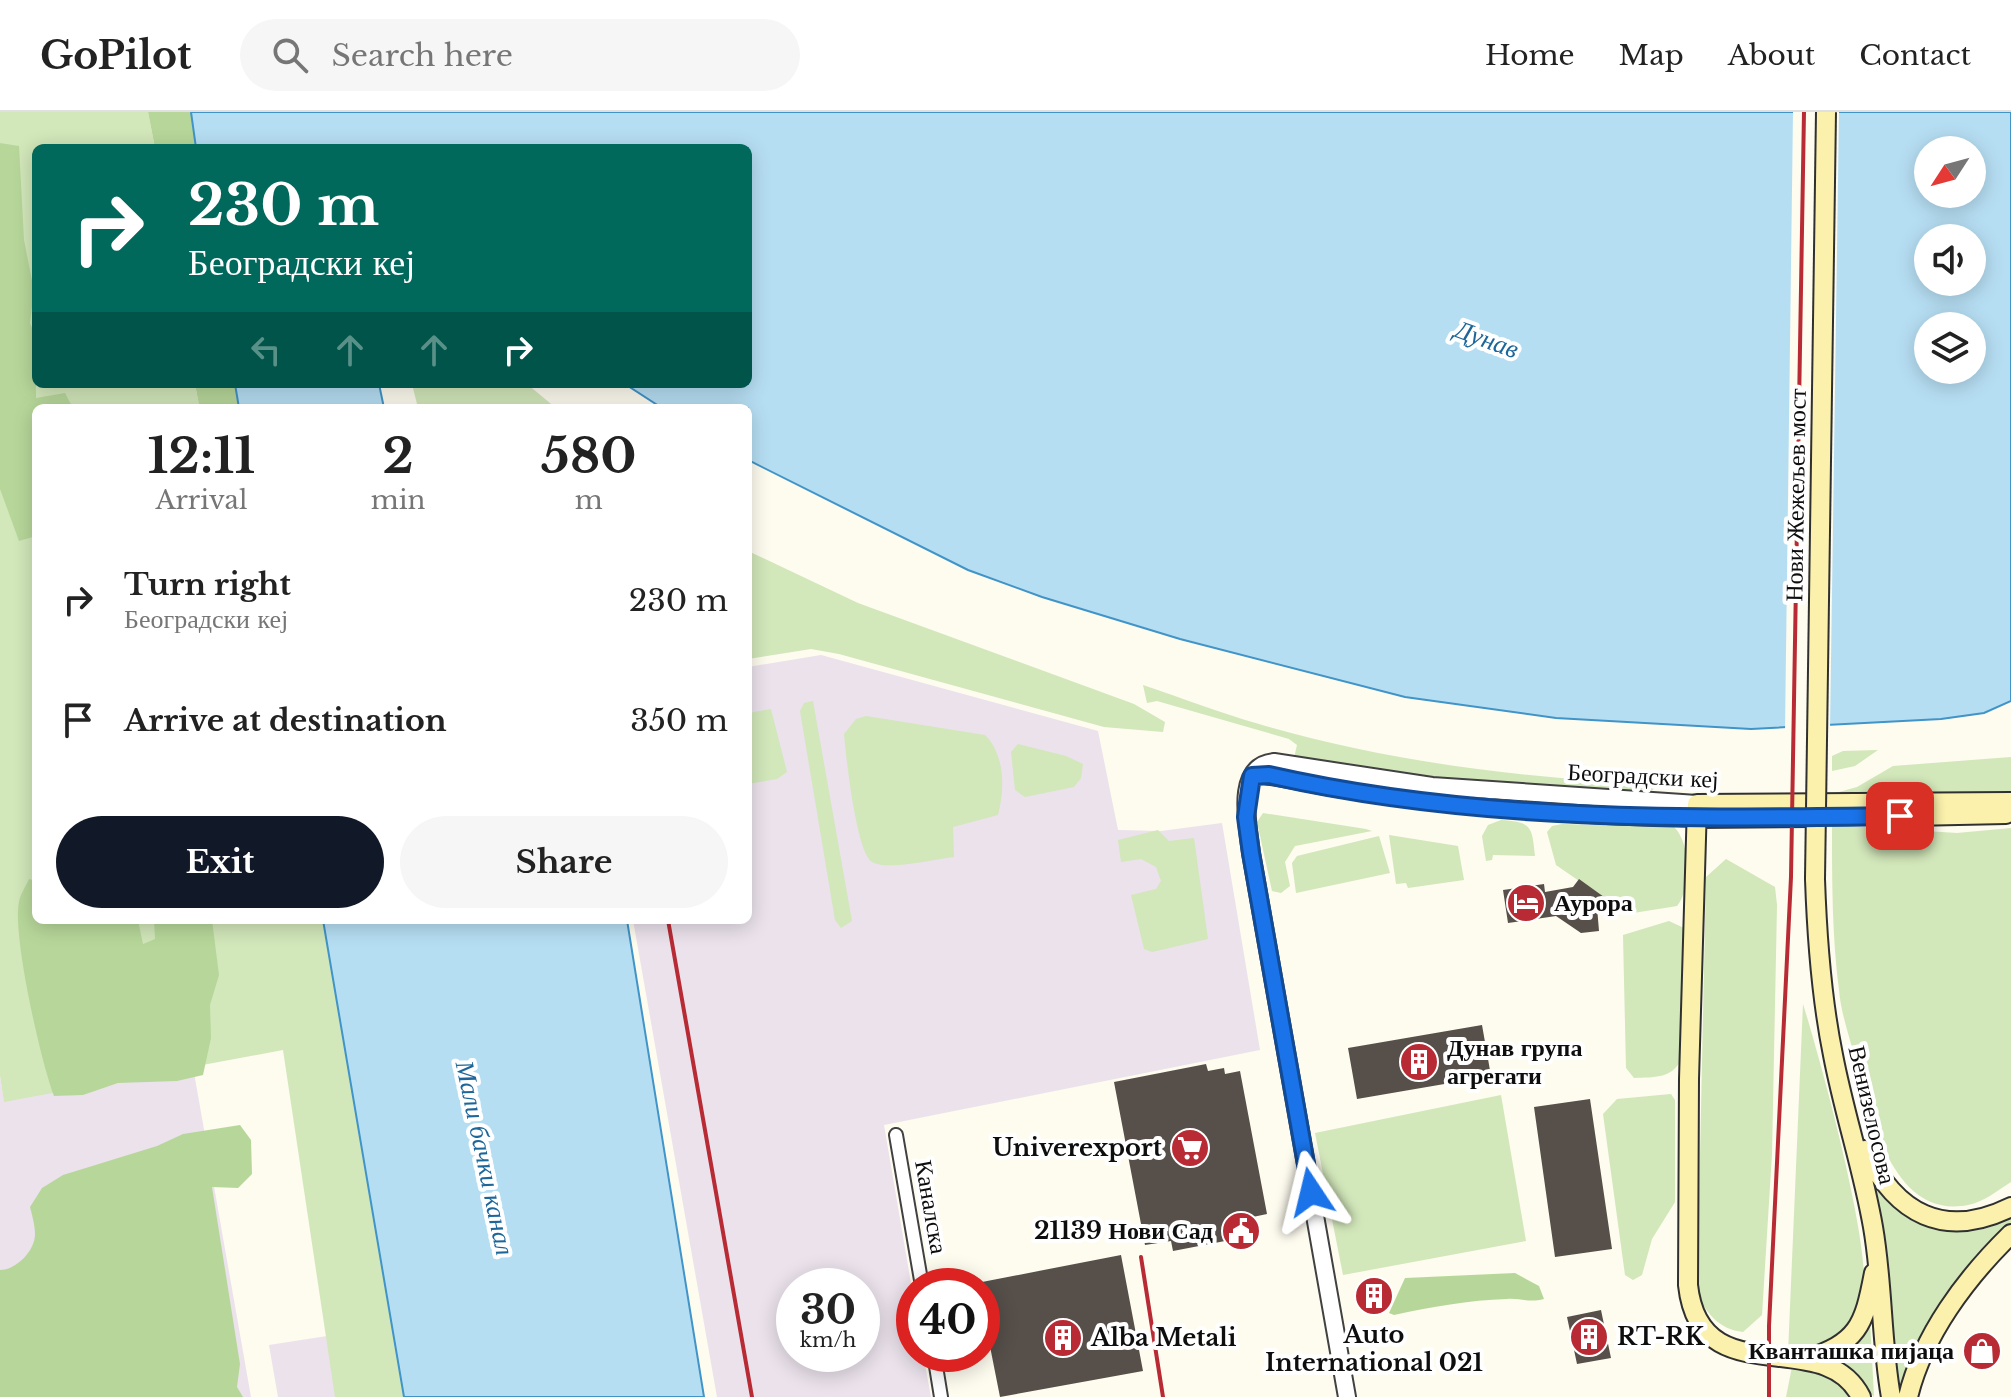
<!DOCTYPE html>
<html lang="en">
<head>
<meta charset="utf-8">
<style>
	:root { --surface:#fff; --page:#f6f6f6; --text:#222; --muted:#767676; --line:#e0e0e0; --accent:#111827 }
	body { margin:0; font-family:"Libre Baskerville",serif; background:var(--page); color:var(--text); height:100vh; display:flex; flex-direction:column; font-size:30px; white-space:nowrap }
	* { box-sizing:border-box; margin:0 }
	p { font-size:26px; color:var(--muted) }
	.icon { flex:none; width:44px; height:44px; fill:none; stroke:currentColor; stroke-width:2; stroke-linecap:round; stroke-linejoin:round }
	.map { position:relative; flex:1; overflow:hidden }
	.sheet { position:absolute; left:32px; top:292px; width:720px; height:520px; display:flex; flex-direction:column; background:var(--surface); border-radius:12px; box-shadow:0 4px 20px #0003 }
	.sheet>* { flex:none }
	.hud { position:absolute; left:32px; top:32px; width:720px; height:244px; border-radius:12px; box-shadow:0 4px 20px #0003; background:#00695c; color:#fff; overflow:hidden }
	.needle { width:52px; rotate:234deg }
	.tools { position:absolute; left:1914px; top:24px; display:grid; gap:16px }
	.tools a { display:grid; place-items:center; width:72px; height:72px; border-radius:50%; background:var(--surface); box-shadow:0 4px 20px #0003; font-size:40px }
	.speed { position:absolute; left:776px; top:1156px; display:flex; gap:16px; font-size:40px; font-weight:700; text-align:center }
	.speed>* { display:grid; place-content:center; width:104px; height:104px; border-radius:50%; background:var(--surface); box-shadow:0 4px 20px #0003; line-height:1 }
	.speed small { font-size:20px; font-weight:400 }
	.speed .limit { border:12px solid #d22; background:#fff; color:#111 }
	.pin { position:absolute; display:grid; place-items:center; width:68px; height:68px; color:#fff; margin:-34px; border-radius:16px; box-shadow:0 4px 12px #0006 }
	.me { position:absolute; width:88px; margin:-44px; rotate:350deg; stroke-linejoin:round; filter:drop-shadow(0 0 6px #0008) }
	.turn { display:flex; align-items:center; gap:28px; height:168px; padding:0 24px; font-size:36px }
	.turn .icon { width:104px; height:104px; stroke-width:2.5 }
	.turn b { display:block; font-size:56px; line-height:68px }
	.lanes { display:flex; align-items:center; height:76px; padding:0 24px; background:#0003; justify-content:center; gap:40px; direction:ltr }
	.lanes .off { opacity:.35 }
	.eta { display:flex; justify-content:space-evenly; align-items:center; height:136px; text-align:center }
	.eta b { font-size:48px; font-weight:800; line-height:56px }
	.action { display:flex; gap:16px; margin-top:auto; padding:16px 24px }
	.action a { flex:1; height:92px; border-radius:48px; background:var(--accent); color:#fff; font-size:32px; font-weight:800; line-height:92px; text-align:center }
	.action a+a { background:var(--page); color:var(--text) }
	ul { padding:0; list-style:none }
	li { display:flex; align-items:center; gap:24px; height:120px; padding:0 24px }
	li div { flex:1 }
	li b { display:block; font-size:30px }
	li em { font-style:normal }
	header { display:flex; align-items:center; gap:48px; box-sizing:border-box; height:112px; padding:0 40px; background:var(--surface); border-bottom:2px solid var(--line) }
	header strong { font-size:38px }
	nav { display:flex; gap:44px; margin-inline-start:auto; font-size:28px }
	.search { width:560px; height:72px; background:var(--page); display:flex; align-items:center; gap:20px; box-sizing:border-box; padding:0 28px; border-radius:44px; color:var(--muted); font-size:30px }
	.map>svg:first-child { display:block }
	.industrial { fill:#ebe2ec; fill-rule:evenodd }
	.green { fill:#d2e7ba }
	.forest { fill:#b7d79a }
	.water { fill:#b6def3; stroke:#4094c7; stroke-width:2; fill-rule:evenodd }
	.pier { fill:#fefbef }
	.building { fill:#564f4a }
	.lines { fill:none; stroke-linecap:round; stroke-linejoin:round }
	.minor-casing { stroke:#414141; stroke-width:16 }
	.tertiary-casing { stroke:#414141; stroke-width:20 }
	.secondary-casing { stroke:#303030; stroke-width:22 }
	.minor { stroke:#fff; stroke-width:12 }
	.tertiary { stroke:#fff; stroke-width:16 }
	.secondary { stroke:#fbf1ad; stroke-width:18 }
	.rail { stroke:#b82b35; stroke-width:4 }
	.secondary-bridge-casing { stroke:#303030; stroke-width:22; stroke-linecap:butt }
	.secondary-bridge { stroke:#fbf1ad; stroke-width:18 }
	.route-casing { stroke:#114b97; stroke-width:20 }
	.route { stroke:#1a73e8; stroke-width:14 }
	.labels { text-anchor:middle; stroke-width:8; stroke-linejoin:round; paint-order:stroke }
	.street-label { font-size:24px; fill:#0e0e0e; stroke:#fff }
	.poi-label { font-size:24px; font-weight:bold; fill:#0e0e0e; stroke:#fff; text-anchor:start }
	.water-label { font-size:26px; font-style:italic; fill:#1c669a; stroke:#fff }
</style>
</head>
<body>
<header>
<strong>GoPilot</strong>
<div class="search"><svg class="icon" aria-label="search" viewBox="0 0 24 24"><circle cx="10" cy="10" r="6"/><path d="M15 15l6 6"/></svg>Search here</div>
<nav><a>Home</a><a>Map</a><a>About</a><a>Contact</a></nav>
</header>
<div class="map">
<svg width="2011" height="1285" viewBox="0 0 2011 1285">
	<rect width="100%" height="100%" fill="#fefbef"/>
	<path class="industrial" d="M821,543L1098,619L1118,718L1161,719L1222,711L1260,938L884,1013L914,1189V1242H923L931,1285H717L633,808H748V555ZM794,1174H862V1242H794Z
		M193,955L251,1285H0V964L4,989Z
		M327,1224L337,1285H278L269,1233Z"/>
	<path class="green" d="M0,0H148L155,36H36V272H195L199,293L204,296H36V808H323L404,1285H335L283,938L4,990L0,964Z
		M412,272H527L556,296H418Z
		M748,439L858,491L1134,592L1165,610L1163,620L1104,615L839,542L811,537L748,547Z
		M1143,573C1182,586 1220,601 1259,612C1389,650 1525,667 1661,672L1648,681L1424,666L1294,646L1297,633L1289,627L1157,589L1147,591Z
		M813,589L852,809L841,816L835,808L800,599L804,591Z
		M771,597L787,660L777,667L748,672V601Z
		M866,604L985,623C1005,643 1005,676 998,703L953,715L954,745C935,747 887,759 872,750C856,740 846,644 844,622L856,607Z
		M1018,632L1066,644L1083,652L1081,666L1074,675L1025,685L1015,678L1011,640Z
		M1878,638L1855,654L1832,659V644L1843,639Z
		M2011,645V684L1833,690L1832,682L1857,675L1893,654Z
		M1263,701L1366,717L1372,719L1295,734L1285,750L1290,774L1281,781L1272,779L1257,710Z
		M1501,708C1532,710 1532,715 1535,744L1493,743L1492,748L1486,749L1482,724L1488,713Z
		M1562,712L1674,715C1691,731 1691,777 1677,794L1627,802L1556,753L1547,720L1552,714Z
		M1832,713L1957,721L2011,716V1070C1998,1078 1984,1090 1968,1093C1892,1108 1871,1002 1856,950C1850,926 1841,902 1839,878C1832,824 1832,768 1832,713Z
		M1158,718L1169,729L1194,726L1208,827L1152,840L1144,837L1131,783L1156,777L1161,769L1156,755L1141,747L1121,750L1118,728Z
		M1389,723L1458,734L1464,768L1408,776L1406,771L1396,772Z
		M1379,724L1390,761L1296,781L1292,751L1297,744Z
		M1726,747L1775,775L1777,793L1772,1042L1762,1203L1743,1220C1719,1217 1710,1204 1697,1184L1706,765Z
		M1669,809L1684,816L1685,826L1681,947C1673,967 1653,965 1634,966L1626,956L1623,823Z
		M1803,892C1818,940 1880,1159 1861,1197C1854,1211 1840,1224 1831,1236L1788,1242Z
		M1671,982L1675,988V1090L1652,1127L1642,1163L1633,1168L1625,1163L1603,1002L1617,987Z
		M1501,983L1526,1129L1343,1163L1315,1021Z
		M1871,1068C1908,1113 1955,1138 2011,1105V1117L1981,1147L1902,1285H1895Z
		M1870,1208L1874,1285L1852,1261L1832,1247L1862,1226Z
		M1792,1255C1822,1256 1839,1260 1855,1285H1786Z"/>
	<path class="forest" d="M148,0H191L196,36H155Z
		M0,31L19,34L24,128L34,179L30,211L36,225V286L65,281L73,296H36V424L19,429L0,377Z
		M195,272H235L239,296H204L199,293Z
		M29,767L36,769V808H138L143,832L155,827L154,808H212L219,863L210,893L211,926L203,963L177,969L118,971L83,983L54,984C41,950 12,823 19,790C20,782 26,774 29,767Z
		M240,1013L251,1028L252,1062L238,1076L212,1075L240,1252L237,1275L243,1285H0V1158C16,1158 35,1139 35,1122C35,1113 32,1103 30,1095L42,1076L63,1063L157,1034L183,1022Z
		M1515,1161L1539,1174L1544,1187C1529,1191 1521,1186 1507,1187C1469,1188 1431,1195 1394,1203L1389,1201L1405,1166Z"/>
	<path class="water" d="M191,0H2011V589L1984,601L1941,607L1751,617L1556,606L1405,585L1180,527L1042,485L968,458L748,348V296H662L625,272H748V36H196ZM1928,38H1972V82H1928ZM1928,126H1972V170H1928ZM1928,214H1972V258H1928Z
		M235,272H379L384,296H239Z
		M323,808H627L704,1285H404Z"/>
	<path class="pier" d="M1793,0H1839L1830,617L1785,619Z"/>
	<path class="building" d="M1579,767L1604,785L1597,795L1599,819L1581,821L1556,804L1508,811L1503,778L1544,772L1545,780L1573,775Z
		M1482,913L1491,964L1357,987L1348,936Z
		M1206,952L1208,959L1224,956L1225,962L1240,959L1267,1102L1248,1106L1251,1124L1173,1139L1171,1129L1145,1133L1114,970Z
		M1590,987L1612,1137L1555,1145L1534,995Z
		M1121,1143L1143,1259L1000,1285L982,1194V1170Z
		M1381,1170L1385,1195L1367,1198L1363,1173Z
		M1601,1198L1611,1246L1577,1252L1567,1205Z"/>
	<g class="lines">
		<defs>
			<path id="minor" d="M896,1023L922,1174
				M934,1242L941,1285"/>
			<path id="tertiary" d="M1252,664L1263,663C1288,666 1312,672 1336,676C1455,694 1576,704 1697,706
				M1347,1285L1251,741C1248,714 1234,654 1274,650L1432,674L1697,692"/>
			<path id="secondary" d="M1911,704L2006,702
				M1697,706L1810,705
				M1815,767C1817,826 1821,884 1833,943C1844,1001 1863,1057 1873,1115C1883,1172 1881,1229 1891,1285
				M1865,1038C1896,1102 1944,1128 2011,1095
				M1804,1248C1858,1231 1864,1214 1874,1161
				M1861,1285C1824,1211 1700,1285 1688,1173L1689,967L1697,692L2011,690
				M1908,1285C1923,1223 1966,1166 2011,1122"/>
		</defs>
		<use href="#minor" class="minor-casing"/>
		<use href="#tertiary" class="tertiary-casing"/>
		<use href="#secondary" class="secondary-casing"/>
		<use href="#minor" class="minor"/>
		<use href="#tertiary" class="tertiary"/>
		<use href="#secondary" class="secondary"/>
		<path class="rail" d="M668,808L752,1285
			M1141,1145L1163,1285
			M1769,1285V1214L1791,765L1804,0"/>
		<defs>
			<path id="secondary-bridge" d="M1815,767L1826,0"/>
		</defs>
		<use href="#secondary-bridge" class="secondary-bridge-casing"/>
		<use href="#secondary-bridge" class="secondary-bridge"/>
	</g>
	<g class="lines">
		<defs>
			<path id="route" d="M1311,1080L1251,741L1246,705L1252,664L1269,663C1475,710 1690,707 1900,704"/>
		</defs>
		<use href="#route" class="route-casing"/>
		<use href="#route" class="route"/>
	</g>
	<defs>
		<symbol id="hotel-disc" viewBox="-11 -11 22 22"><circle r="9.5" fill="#b82b35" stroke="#fff"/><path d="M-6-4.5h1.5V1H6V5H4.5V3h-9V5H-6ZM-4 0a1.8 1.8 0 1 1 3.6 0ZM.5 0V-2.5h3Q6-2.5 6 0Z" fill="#fff"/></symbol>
		<symbol id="building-disc" viewBox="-11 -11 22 22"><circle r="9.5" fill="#b82b35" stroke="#fff"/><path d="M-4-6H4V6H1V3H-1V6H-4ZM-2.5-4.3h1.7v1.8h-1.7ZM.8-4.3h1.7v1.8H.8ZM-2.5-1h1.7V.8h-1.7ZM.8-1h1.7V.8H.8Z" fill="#fff"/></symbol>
		<symbol id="supermarket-disc" viewBox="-11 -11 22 22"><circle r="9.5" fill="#b82b35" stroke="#fff"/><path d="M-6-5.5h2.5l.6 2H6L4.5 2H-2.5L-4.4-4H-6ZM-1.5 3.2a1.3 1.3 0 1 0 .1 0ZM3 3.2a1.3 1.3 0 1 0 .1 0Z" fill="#fff"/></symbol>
		<symbol id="civic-disc" viewBox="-11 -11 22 22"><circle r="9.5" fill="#b82b35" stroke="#fff"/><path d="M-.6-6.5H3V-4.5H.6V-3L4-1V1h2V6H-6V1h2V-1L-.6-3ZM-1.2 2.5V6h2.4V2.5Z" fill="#fff"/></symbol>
		<symbol id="shop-disc" viewBox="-11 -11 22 22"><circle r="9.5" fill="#b82b35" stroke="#fff"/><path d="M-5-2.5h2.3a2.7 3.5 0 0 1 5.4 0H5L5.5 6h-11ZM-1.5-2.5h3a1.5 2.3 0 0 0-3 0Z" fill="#fff"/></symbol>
	</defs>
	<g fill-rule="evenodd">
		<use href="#hotel-disc" x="1504" y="769" width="44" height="44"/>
		<use href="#building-disc" x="1397" y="928" width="44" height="44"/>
		<use href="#supermarket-disc" x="1168" y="1014" width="44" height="44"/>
		<use href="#civic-disc" x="1219" y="1097" width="44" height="44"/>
		<use href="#building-disc" x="1352" y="1162" width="44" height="44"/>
		<use href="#building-disc" x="1567" y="1203" width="44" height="44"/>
		<use href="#building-disc" x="1041" y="1204" width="44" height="44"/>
		<use href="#shop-disc" x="1960" y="1217" width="44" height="44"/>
	</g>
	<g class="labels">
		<g class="street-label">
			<text transform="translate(1796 383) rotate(-89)" y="8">Нови Жежељев мост</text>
			<text transform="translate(1643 664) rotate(3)" y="8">Београдски кеј</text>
			<text transform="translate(1872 1003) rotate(77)" y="8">Венизелосова</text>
			<text transform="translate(931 1095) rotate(80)" y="8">Каналска</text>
		</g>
		<g class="poi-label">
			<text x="1554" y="799">Аурора</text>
			<text x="1447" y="944">Дунав група<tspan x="1447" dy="28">агрегати</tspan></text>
			<text x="1162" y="1044" text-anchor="end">Univerexport</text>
			<text x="1213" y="1127" text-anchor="end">21139 Нови Сад</text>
			<text x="1374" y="1231" text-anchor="middle">Auto<tspan x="1374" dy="28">International 021</tspan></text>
			<text x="1617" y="1233">RT-RK</text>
			<text x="1091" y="1234">Alba Metali</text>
			<text x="1954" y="1247" text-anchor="end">Кванташка пијаца</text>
		</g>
		<g class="water-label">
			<text transform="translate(1487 227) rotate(20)" y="9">Дунав</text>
			<text transform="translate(485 1046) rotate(78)" y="9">Мали бачки канал</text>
		</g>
	</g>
</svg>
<div class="tools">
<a><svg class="needle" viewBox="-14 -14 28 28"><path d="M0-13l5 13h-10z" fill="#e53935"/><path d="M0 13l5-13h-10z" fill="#767676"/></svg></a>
<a><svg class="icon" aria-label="sound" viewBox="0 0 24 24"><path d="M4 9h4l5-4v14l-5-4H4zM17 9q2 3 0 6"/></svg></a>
<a><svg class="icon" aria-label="layers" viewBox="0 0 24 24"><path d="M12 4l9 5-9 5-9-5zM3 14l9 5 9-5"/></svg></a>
</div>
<div class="speed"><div>30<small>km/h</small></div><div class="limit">40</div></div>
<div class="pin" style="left:1900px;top:704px;background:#d93025"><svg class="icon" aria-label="arrive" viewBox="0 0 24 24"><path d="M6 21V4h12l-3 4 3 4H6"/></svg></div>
<svg class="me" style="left:1311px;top:1080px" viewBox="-20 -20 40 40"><path d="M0-17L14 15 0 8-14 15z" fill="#1a73e8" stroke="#fff" stroke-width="4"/></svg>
<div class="hud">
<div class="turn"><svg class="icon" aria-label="right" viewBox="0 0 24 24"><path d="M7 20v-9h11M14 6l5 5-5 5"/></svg><div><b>230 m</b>Београдски кеј</div></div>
<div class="lanes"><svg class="icon off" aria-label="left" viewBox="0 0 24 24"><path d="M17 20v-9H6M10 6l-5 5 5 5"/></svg><svg class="icon off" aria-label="ahead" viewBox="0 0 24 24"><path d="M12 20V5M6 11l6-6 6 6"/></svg><svg class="icon off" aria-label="ahead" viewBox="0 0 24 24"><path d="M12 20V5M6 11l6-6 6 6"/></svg><svg class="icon" aria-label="right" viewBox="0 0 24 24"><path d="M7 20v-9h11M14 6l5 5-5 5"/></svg></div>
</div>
<section class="sheet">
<div class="eta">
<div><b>12:11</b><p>Arrival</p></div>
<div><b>2</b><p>min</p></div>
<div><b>580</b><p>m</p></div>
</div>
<ul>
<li><svg class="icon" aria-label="right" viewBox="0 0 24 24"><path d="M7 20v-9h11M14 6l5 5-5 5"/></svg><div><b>Turn right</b><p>Београдски кеј</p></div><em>230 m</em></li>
<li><svg class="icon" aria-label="arrive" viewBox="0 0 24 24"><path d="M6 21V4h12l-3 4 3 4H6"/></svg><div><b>Arrive at destination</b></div><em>350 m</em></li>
</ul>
<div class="action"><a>Exit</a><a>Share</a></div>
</section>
</div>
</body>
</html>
